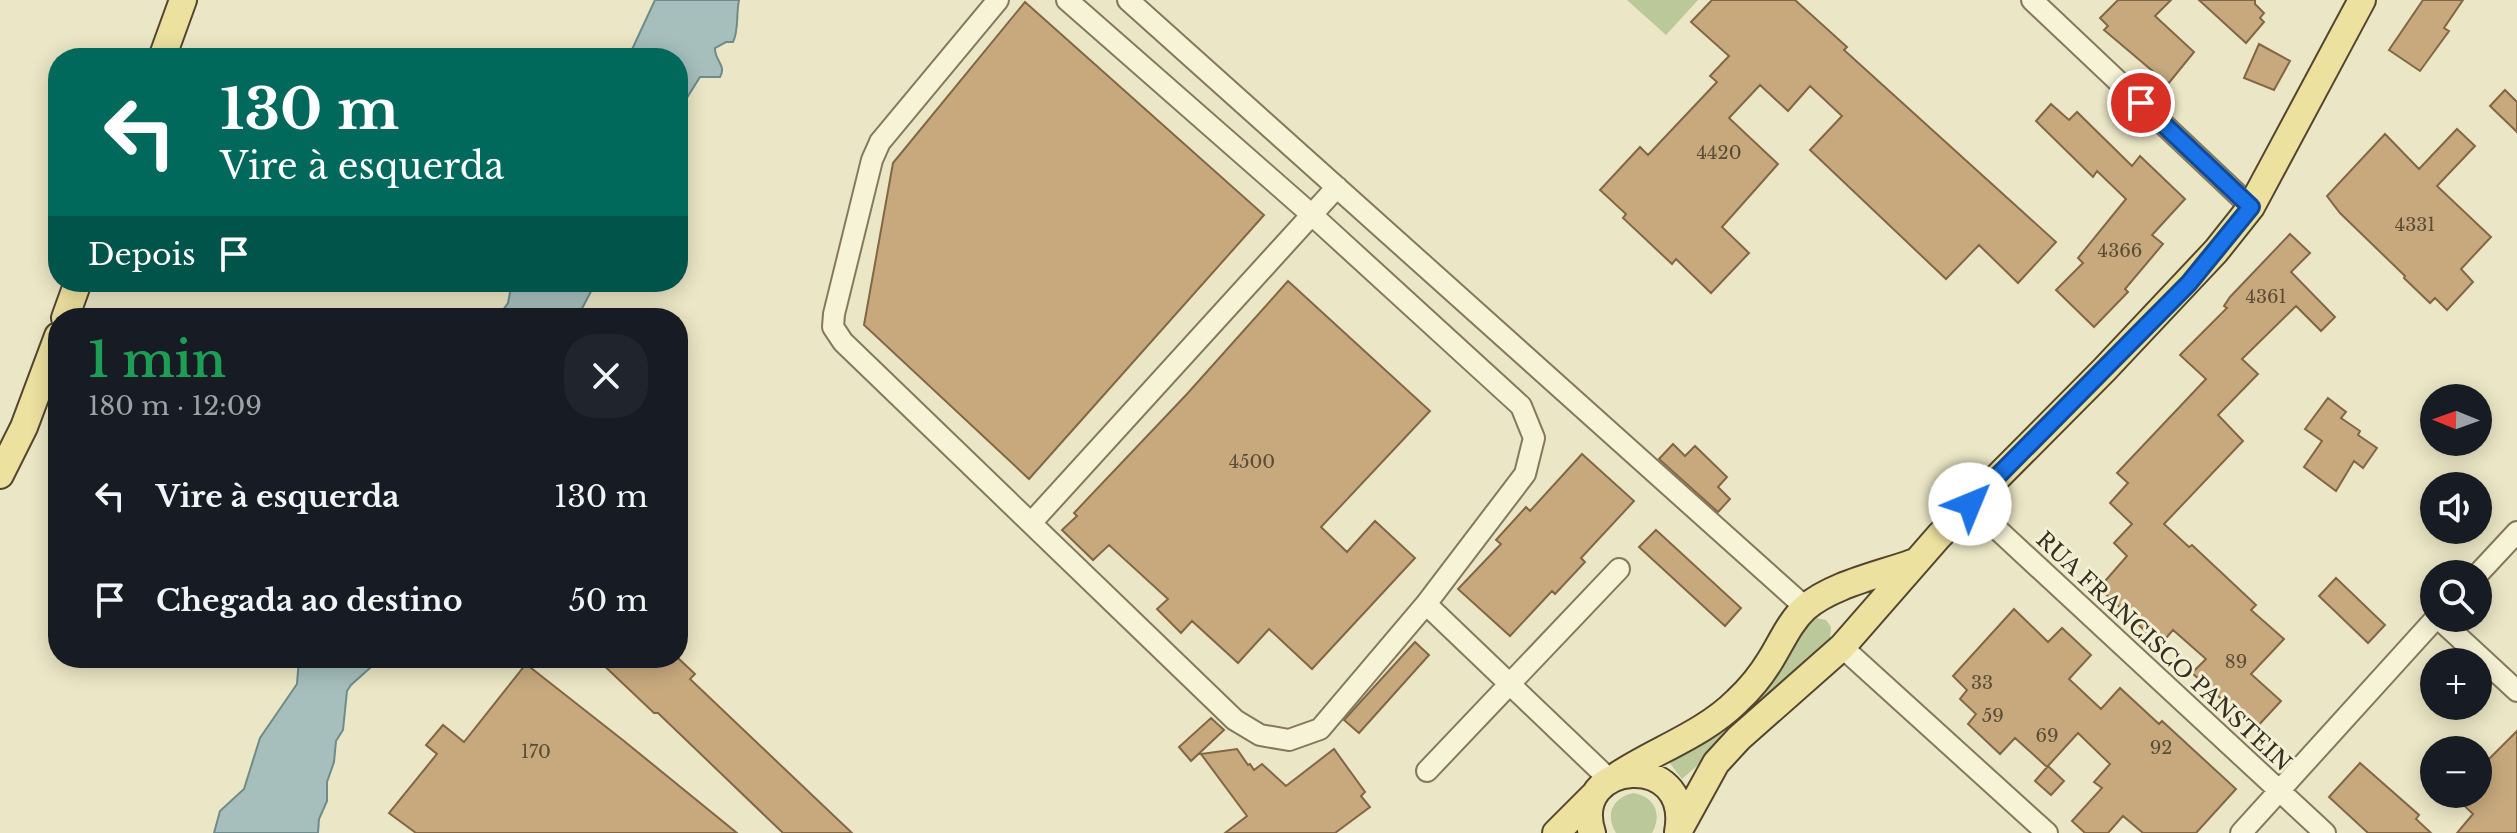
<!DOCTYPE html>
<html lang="pt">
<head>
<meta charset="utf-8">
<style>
	:root { --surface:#171b24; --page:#20242c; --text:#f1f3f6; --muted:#9ea1a6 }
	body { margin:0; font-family:"Libre Baskerville",serif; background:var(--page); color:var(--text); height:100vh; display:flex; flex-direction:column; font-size:30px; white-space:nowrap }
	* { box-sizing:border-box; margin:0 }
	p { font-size:26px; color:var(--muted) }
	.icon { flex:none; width:44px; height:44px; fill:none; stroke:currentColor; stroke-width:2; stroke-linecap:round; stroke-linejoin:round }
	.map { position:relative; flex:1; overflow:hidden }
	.panel { position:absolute; left:48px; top:308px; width:640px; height:360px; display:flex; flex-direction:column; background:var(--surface); border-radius:32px; box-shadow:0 4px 20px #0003 }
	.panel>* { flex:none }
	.guide { position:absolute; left:48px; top:48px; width:640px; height:244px; border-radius:32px; box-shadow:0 4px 20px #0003; background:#00695c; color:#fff; overflow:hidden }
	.needle { width:52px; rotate:271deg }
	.fabs { position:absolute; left:2420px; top:384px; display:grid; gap:16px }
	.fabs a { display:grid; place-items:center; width:72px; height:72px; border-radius:50%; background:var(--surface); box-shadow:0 4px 20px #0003; font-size:40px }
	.pin { position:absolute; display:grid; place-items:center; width:68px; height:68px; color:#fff; margin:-34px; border:4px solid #fff; border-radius:50%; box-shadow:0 2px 8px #0007 }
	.me { position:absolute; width:88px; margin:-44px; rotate:45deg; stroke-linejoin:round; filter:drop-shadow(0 0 6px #0008) }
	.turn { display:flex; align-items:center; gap:28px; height:168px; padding:0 40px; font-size:36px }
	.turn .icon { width:104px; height:104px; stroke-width:2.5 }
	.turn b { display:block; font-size:56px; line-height:68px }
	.then { display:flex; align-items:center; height:76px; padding:0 40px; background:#0003; gap:16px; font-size:30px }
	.round { display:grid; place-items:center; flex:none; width:84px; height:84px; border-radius:32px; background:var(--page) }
	.summary { display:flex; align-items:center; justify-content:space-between; height:136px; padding:0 40px }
	h1 { font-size:48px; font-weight:600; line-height:60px; color:#1e9e55 }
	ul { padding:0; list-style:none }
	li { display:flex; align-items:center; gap:24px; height:104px; padding:0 40px }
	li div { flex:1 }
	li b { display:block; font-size:30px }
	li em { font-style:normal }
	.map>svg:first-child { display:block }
	.green { fill:#bbc899 }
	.water { fill:#a6bfbc; stroke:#6e8c8a; stroke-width:2 }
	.building { fill:#c7a97d; stroke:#826744; stroke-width:2 }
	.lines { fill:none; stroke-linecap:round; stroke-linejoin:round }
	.minor-casing { stroke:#85795c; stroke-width:24 }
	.major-casing { stroke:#534630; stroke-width:30 }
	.minor { stroke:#f6f3d7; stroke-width:20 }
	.major { stroke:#ece19f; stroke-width:26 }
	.route-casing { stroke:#114b97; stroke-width:20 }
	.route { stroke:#1a73e8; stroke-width:14 }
	.labels { text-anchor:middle; stroke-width:6; stroke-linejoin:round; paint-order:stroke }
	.number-label { font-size:18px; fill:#5a4d36 }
	.street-label { font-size:22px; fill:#362e1f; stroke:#f3efd4 }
</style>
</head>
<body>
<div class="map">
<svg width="2517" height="833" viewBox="0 0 2517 833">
	<rect width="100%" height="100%" fill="#ebe6c5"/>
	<path class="green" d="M1627,0H1698L1666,35Z
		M1816,618L1826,620L1831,627L1830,640L1826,646L1803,670L1710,749L1698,765L1682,779L1669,762L1737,718L1753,704L1810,620Z
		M1633,793C1654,796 1663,814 1652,833H1616C1605,815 1612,798 1633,793Z"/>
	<path class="water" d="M655,0H739C736,13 739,31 733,42H726L715,48C714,60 727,65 720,77H700L678,112V58H628Z
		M512,282H596L577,318H497L508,303Z
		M299,658H373L370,668L351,685L347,691L343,730L336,741L334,762L327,782V801L319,819L318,833H214L220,811L244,789L260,738L297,684Z"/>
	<path class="building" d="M1712,0H1795L1847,47L1844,50L2056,242L2018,283L1979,245L1946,279L1810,150L1842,116L1810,86L1788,111L1760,85L1729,118L1778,164L1722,227L1749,253L1711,293L1676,259L1672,264L1623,218L1626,214L1600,190L1640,147L1648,155L1717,82L1710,76L1729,56L1691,22Z
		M2118,0H2171L2155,16L2194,52L2168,84L2104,30L2108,26L2100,18Z
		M2199,0H2255V4L2264,13L2260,18L2264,22L2246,43Z
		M2423,0H2463L2444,28L2449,31L2420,71L2389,50Z
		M1025,2L1264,215L1029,479L864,325L893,163Z
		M2259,44L2290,61L2274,90L2244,78Z
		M2505,90L2517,102V132L2490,106Z
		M2051,104L2069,120L2077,112L2132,166L2140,156L2185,199L2152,235L2163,244L2125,289L2128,292L2094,327L2056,290L2083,263L2078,258L2126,199L2097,171L2093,177L2036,121Z
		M2457,129L2475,146L2437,186L2491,237L2461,269L2473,282L2447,310L2435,298L2430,303L2404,278L2405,276L2340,213L2327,196L2385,134L2419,169Z
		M2290,234L2310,253L2291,272L2335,317L2321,331L2296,306L2242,359L2258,374L2218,415L2243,441L2164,524L2189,547L2192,545L2256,605L2251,610L2284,639L2251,674L2281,701L2255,729L2192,673L2206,659L2173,630L2160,645L2099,588L2127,556L2114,543L2132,524L2110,503L2128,483L2117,473L2206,379L2180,355L2227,308L2224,306L2230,297Z
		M1288,281L1430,411L1321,527L1347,552L1375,521L1415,558L1312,669L1269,629L1238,663L1192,621L1181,633L1157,609L1168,599L1109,545L1093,560L1062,530L1077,516L1074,513L1187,394Z
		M2328,398L2346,412L2341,418L2360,431L2358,435L2377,448L2363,468L2354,461L2336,491L2304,467L2322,441L2305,429Z
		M1673,444L1685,456L1695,446L1727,477L1718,487L1730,499L1718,512L1659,459Z
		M1582,454L1634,501L1581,558L1585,562L1555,594L1552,591L1510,636L1458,589L1501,544L1496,540L1526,507L1530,511Z
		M1656,530L1741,608L1725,626L1639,547Z
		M2336,578L2385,625L2368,643L2319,596Z
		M2014,609L2048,642L2062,628L2091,655L2069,679L2101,709L2120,688L2159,724L2162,721L2236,789L2196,833H2143L2123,816L2108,833H2085L2072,821L2102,788L2094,782L2110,764L2078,733L2047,767L2015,738L2000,754L1968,724L1976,714L1960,699L1967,690L1953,676Z
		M1415,642L1429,655L1359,733L1344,720Z
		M596,658H678L695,674L690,679L852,833H783L658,713H654Z
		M526,664L624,741L737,833H416L389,813L437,754L426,745L443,725L464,742Z
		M1211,718L1224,730L1191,761L1179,747Z
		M2517,731V833H2457L2473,814L2452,794H2478V770Z
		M1237,749L1248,765L1250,764L1254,770L1262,764L1286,786L1334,749L1365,792L1361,796L1370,807L1335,833H1225L1247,816L1201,754Z
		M2360,763L2419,815L2416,819L2431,833H2368L2329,797Z
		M2048,766L2064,781L2051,795L2035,781Z"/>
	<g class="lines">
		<defs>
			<path id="minor" d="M998,0L880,142L872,160L834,314L833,327L843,342L1235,720L1260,735L1289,740L1320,729L1426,604L1525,474L1534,438L1521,406L1312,215L1067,0
				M1128,0L1806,608
				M2032,0L2251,207
				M1970,504L2325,833
				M1031,523L1337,187
				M2478,574L2517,532
				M1426,604L1610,780
				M2438,618L2517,691
				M1842,647L2047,833
				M1427,771L1619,569
				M2241,833L2436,618"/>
			<path id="major" d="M162,58L183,0
				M65,318L78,282
				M0,475L24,427L58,336
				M1618,775C1656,750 1704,734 1737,701C1750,689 1762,674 1771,659C1782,641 1790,622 1805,608C1831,585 1879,575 1912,563
				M1678,832L1716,763L1739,738L1842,647L1939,536L2104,370L2216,251L2251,207L2362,0
				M1556,833L1595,794
				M1592,833C1568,760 1693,749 1678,832"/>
		</defs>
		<use href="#minor" class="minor-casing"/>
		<use href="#major" class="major-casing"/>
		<use href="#minor" class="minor"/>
		<use href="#major" class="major"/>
	</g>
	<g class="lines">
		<defs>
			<path id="route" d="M1970,504L2189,283L2251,207L2141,103"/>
		</defs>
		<use href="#route" class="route-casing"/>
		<use href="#route" class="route"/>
	</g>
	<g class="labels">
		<g class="number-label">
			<text x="1719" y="159">4420</text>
			<text x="2415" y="231">4331</text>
			<text x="2120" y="257">4366</text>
			<text x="2266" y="303">4361</text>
			<text x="1252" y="468">4500</text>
			<text x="2236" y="668">89</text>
			<text x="1982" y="689">33</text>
			<text x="1993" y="722">59</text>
			<text x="2047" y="742">69</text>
			<text x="2161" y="754">92</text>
			<text x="536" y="758">170</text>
		</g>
		<g class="street-label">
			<text transform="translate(2164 651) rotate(43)" y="8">RUA FRANCISCO PANSTEIN</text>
		</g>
	</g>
</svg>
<div class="fabs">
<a><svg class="needle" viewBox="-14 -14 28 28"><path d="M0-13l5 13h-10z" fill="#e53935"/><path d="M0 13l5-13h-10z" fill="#9ea1a6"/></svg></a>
<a><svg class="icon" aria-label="sound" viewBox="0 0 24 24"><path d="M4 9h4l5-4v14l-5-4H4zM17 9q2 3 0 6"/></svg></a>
<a><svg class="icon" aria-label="search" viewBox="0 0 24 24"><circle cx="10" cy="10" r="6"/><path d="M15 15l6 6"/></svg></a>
<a>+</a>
<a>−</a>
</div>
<div class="pin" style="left:2141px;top:103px;background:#d93025"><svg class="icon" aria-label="arrive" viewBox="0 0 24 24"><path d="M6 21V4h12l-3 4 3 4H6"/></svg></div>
<svg class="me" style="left:1970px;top:504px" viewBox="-20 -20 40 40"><circle r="19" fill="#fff"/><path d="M0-13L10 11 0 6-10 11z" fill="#1a73e8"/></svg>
<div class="guide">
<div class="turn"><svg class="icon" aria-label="left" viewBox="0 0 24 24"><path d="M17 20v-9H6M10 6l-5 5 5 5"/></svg><div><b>130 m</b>Vire à esquerda</div></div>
<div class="then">Depois<svg class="icon" aria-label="arrive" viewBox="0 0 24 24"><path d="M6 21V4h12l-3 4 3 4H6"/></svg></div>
</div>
<section class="panel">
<div class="summary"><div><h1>1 min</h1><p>180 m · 12:09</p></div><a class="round"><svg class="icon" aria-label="close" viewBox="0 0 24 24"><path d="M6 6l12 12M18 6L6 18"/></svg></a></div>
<ul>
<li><svg class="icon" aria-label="left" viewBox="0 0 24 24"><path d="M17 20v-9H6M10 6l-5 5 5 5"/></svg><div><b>Vire à esquerda</b></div><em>130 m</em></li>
<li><svg class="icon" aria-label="arrive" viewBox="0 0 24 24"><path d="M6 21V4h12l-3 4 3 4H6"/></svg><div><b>Chegada ao destino</b></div><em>50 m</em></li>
</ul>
</section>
</div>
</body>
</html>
